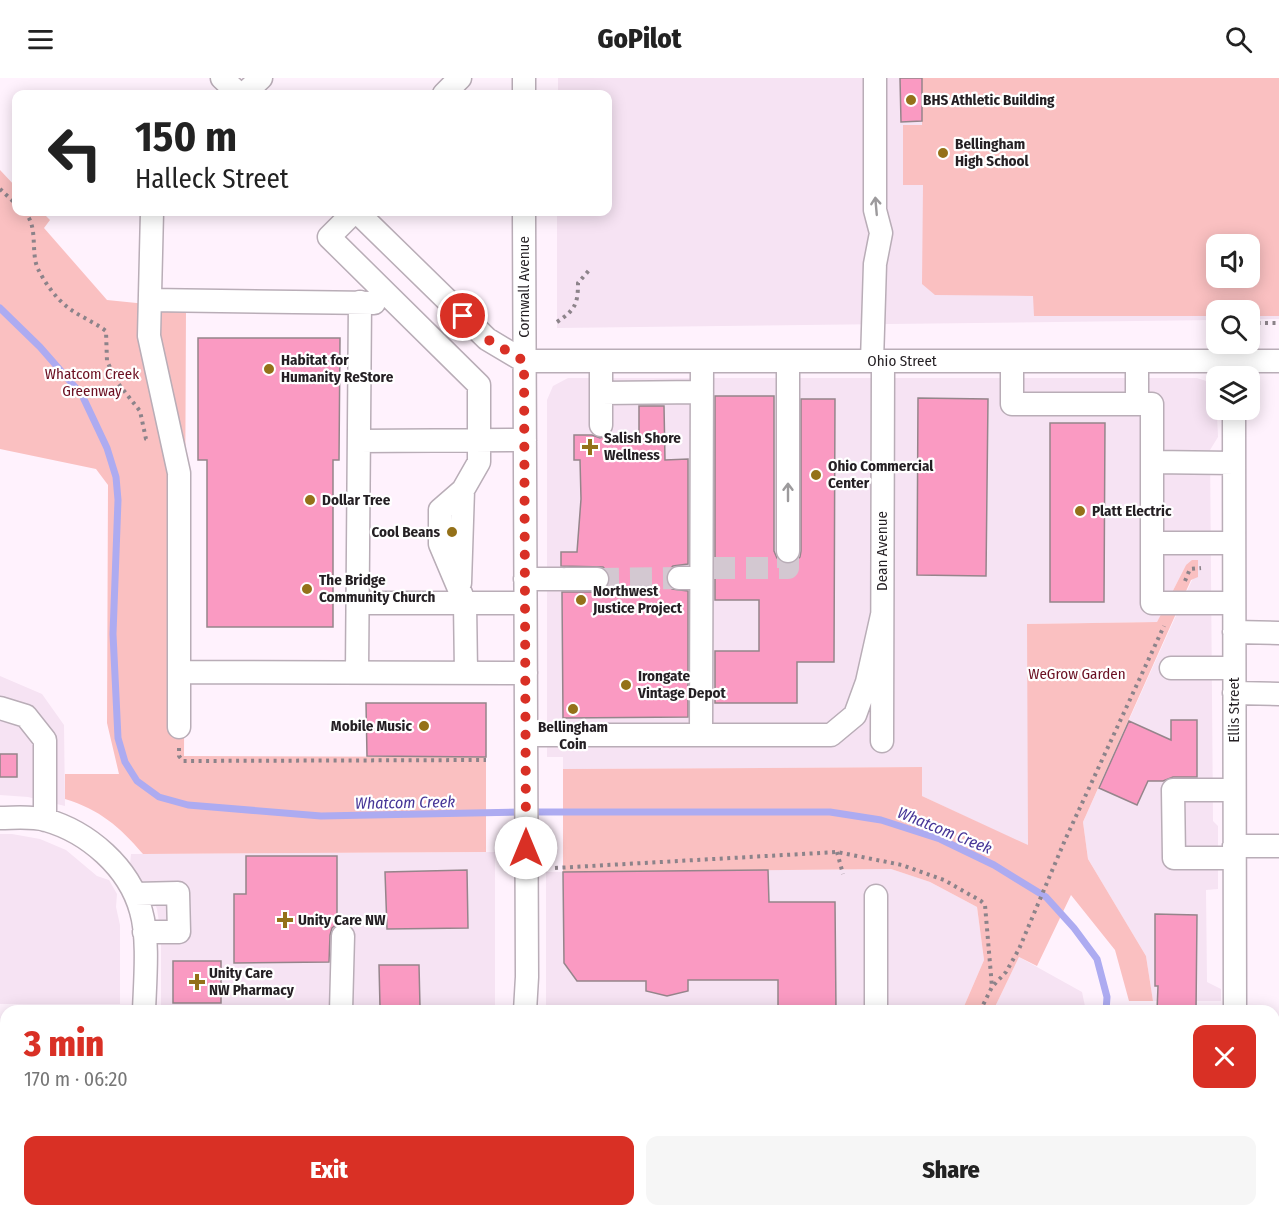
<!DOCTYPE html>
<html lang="en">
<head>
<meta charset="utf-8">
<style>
	:root { --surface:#fff; --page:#f6f6f6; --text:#222; --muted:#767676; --accent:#d93025 }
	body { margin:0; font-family:"Fira Sans Condensed",sans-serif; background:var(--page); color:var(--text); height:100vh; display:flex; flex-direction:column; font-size:22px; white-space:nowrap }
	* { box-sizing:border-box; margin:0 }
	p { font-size:20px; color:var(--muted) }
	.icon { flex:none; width:33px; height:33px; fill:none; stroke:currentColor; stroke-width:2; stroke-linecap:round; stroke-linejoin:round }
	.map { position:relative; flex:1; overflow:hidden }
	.drawer { position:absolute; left:0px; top:927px; width:1280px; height:212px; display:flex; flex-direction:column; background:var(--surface); border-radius:18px 18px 0 0; box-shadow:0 3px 15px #0003 }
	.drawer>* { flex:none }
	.banner { position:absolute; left:12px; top:12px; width:600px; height:126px; border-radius:12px; box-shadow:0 3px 15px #0003; background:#fff; color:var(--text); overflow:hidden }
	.fabs { position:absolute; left:1206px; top:156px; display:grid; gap:12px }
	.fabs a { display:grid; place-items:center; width:54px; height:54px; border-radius:12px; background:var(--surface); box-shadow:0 3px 15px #0003; font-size:30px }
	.pin { position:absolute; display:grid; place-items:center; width:51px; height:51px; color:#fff; margin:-26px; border:3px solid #fff; border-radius:50%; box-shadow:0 2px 6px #0007 }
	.me { position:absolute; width:66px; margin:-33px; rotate:0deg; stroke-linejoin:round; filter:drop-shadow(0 0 4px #0008) }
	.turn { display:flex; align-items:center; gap:21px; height:126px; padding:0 24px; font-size:27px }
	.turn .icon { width:78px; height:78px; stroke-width:2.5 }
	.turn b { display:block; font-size:42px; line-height:51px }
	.round { display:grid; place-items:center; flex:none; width:63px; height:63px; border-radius:12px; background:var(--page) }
	.headline { display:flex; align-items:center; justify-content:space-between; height:102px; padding:0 24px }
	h1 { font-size:36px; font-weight:800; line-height:45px; color:var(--accent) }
	.cta { display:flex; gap:12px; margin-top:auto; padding:12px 24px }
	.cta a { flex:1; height:69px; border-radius:12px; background:var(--accent); color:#fff; font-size:24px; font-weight:800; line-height:69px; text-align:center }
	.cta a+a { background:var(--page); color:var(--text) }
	header { display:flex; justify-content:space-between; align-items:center; height:78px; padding:0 24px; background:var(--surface); font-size:27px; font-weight:800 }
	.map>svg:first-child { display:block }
	.built { fill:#f6e3f3; fill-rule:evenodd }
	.green { fill:#fac0c1; fill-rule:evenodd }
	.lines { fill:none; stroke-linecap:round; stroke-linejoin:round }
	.stream { stroke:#adabf1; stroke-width:7 }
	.building { fill:#fa9ac2; stroke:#95858b; stroke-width:1.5 }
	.minor-tunnel { stroke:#d3c8d1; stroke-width:22; stroke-dasharray:22 11; stroke-linecap:butt }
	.minor-casing { stroke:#b9adb7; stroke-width:25 }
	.path { stroke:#8c838a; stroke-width:4; stroke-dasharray:3 4.5; stroke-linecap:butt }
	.minor { stroke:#fff; stroke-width:22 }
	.oneway { stroke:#9c9a9c }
	.route { stroke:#d93025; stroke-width:10; stroke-dasharray:0 18 }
	.poi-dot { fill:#947119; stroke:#fff; stroke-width:2 }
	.labels { text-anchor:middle; stroke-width:4.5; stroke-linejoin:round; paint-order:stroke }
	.poi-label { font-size:15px; font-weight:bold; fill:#241f23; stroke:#fff; text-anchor:start }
	.street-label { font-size:15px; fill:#241f23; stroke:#fff }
	.park-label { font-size:15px; fill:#6b1022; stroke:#fff }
	.water-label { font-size:16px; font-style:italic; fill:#463597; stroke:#fff }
</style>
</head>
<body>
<header><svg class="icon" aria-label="menu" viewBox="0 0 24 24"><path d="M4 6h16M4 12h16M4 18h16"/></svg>GoPilot<svg class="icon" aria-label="search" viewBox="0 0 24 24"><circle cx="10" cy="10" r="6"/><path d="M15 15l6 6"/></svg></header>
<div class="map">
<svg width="1279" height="1138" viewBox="0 0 1279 1138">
	<rect width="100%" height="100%" fill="#fff2fd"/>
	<path class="built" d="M558,0H1279V241H1250V232H1216V242L557,250V134H608V16H558ZM1216,166H1250V200H1216Z
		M568,300H1197L1206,303L1216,315L1218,359L1210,372L1213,743L1218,748V811L1206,812L1207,904L1221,911V923H1153L1146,878L1088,781L1083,744L1192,502L1194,500L1186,487L1157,544L1028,546V768L922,718V689L563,691V679H547V322L553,308Z
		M0,598L42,616L64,647L65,728L28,719L0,717Z
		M0,756H12L40,761L66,772L97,798L109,802L117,816L116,829L120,847V926H0Z
		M495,774V933H161V857L157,831L148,809L139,803L130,786L131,776Z
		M891,791L930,804L977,829L984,882L962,933H546V794Z
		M1019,879L1082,914L1086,933H993Z
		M0,1132H125V1138H0Z
		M363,1132L383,1138H154V1133Z
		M894,1132L1013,1133L1011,1138H892Z
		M521,1133H876L875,1138H522Z"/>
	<path class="green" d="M922,0H1279V238H1250V232H1216V238H1034L1033,218L935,217L922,206L923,107H903V47H922ZM1216,166H1250V200H1216Z
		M0,92L16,109V134H42L50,142L44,150L107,222L186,230L184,678L486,679V774L143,776C119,748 100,732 65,721V696H119L107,645L108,407L96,391L0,371Z
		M1192,482H1198V499L1191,502L1083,744L1088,781L1146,878L1153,923H1129L1115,872L1071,817L1037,888L1019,879L993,933H962L984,882L977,829L930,804L891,791L563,794V691L922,689V718L1028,767L1027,546L1157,544L1186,487Z"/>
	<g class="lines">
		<path class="stream" d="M0,230L40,269L82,317L107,370L116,399L118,422L113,556L118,660L125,684L137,703L159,719L188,727L321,738L520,734H830L881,742L940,761L994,787L1046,819L1074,850L1097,881L1107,919L1106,933
			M1024,1138L1026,1132"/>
	</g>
	<path class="building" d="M900,0H922V43L901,44Z
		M198,260H340L339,382H333V549H207V382H198Z
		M715,318H774V473L777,480L781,484L787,486L795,484L800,479L801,473V321H835L834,584H797V625H715V573H759V522H715Z
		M918,320L988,321L986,498L917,497Z
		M639,328H664L665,382L688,381V486L673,488L668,493L666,499L667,506L672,511L688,513V639L563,640L562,514H598L604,512L608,508L610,502L608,494L603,489L561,488V474H577L581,421L580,382H574V357H592L600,360L610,357H639Z
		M1050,345H1105L1104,524H1050Z
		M366,625H486V679L367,678Z
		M1171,642H1197V699H1173L1163,703H1148L1137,727L1099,710L1129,643L1171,662Z
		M0,676H17V699H0Z
		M246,778H337V846L332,850L330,857L329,884L234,885V816H246Z
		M467,792L468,850L387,851L385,794Z
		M768,792L769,824H835L836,933H778V902H688V913L667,918L646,913V903H577L564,885L563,794Z
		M1155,836L1197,837L1196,933H1157L1158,908H1155Z
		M173,883H221V925H173Z
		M379,887H419L420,929H380Z"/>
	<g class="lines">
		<path class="minor-tunnel" d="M713,490H788V473
			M597,501L679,500"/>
		<defs>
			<path id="minor" d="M222,0L239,16
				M524,0V16
				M244,16L261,0
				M444,16L460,0
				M152,134L149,258L179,395V649
				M354,134L329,159L479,307V384L463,412L440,432V466L465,525L466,594
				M357,134L487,261L524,283
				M524,134L527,899L525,933
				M150,222L374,225
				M524,283H1279
				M601,283V315L702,314
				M702,283L701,657H831L855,637L867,604L882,537
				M872,283L875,186L881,155L875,132V0
				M1012,283V326H1152V525H1234
				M1137,283V326
				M601,315V347
				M1234,332L1235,933
				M359,363L525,362
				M1152,384L1234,385
				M1152,465H1234
				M788,473V283
				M679,500H701
				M525,501H562
				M566,501H597
				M460,505L463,412
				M358,525H525
				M1234,554L1279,555
				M1171,590H1234
				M179,594L526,595
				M357,594L360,224
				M1234,615L1279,616
				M0,630L26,638L45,662V742
				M526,657H701
				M882,663L883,283
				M1234,712H1173L1174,780H1234
				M0,740C15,740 31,738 46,742C88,754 129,789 141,833C149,860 145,904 144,933
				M1234,768H1279
				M135,816L178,815L179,854H144
				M876,818V933
				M341,933L343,858
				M1274,1026H1279
				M0,1059L6,1058
				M0,1110H6
				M436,1132L455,1138
				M796,1132V1135
				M1236,1132L1237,1138
				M141,1138L142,1132
				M302,1138L305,1132
				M496,1138L498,1132
				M674,1138L675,1132
				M852,1138L853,1132
				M1069,1138L1070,1132"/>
		</defs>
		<use href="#minor" class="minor-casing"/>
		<path class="path" d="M0,111L16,126
			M24,134C39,147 30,174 38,191C45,205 57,222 70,231C81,239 94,244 106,253L107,283L117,304L140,333L146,361L150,363
			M557,244C575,232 578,226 578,205L591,190
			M1250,245H1279
			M1185,503L1190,491L1201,490
			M179,670V678L183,683L486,682
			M837,774L843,796
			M555,790L837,774L902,787L944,802L981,823L985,827L992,909
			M980,933L992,909L1006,894L1019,871L1065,762L1164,548
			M883,1138L886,1132"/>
		<use href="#minor" class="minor"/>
	</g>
	<defs><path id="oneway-shaft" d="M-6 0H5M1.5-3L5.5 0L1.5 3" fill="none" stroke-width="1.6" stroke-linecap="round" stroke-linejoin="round" transform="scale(1.5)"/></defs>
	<g class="oneway">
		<use href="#oneway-shaft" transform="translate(876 128) rotate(-95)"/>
		<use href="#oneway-shaft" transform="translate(788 414) rotate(-90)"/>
	</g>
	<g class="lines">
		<path class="route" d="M463,238L487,261L524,283L526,770"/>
	</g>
	<g class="poi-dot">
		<circle cx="911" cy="22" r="6"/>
		<circle cx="943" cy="75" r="6"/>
		<circle cx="269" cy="291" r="6"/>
		<path d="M587 360h6v6h6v6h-6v6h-6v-6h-6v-6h6z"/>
		<circle cx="816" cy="397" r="6"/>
		<circle cx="310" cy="422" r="6"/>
		<circle cx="1080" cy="433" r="6"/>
		<circle cx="452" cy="454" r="6"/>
		<circle cx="307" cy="511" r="6"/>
		<circle cx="581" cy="522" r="6"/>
		<circle cx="626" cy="607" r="6"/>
		<circle cx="573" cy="631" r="6"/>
		<circle cx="424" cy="648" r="6"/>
		<path d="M282 833h6v6h6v6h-6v6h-6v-6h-6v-6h6z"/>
		<path d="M194 895h6v6h6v6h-6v6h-6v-6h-6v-6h6z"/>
	</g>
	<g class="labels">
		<g class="poi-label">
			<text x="923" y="27">BHS Athletic Building</text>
			<text x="955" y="71">Bellingham<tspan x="955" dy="17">High School</tspan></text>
			<text x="281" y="287">Habitat for<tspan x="281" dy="17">Humanity ReStore</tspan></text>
			<text x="604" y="365">Salish Shore<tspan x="604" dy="17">Wellness</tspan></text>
			<text x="828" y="393">Ohio Commercial<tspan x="828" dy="17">Center</tspan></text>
			<text x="322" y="427">Dollar Tree</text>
			<text x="1092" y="438">Platt Electric</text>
			<text x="440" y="459" text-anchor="end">Cool Beans</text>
			<text x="319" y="507">The Bridge<tspan x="319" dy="17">Community Church</tspan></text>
			<text x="593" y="518">Northwest<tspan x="593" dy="17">Justice Project</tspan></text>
			<text x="638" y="603">Irongate<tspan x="638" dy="17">Vintage Depot</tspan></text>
			<text x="412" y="653" text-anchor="end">Mobile Music</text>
			<text x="573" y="654" text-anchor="middle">Bellingham<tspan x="573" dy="17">Coin</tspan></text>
			<text x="298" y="847">Unity Care NW</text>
			<text x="209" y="900">Unity Care<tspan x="209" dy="17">NW Pharmacy</tspan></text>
		</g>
		<g class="street-label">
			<text transform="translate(524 209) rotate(-90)" y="5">Cornwall Avenue</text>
			<text x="902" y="288">Ohio Street</text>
			<text transform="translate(882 473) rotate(-90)" y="5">Dean Avenue</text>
			<text transform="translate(1234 632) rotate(-90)" y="5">Ellis Street</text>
		</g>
		<g class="park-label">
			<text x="92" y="301">Whatcom Creek<tspan x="92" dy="17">Greenway</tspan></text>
			<text x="1077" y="601">WeGrow Garden</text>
		</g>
		<g class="water-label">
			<text transform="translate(405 724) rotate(-1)" y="6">Whatcom Creek</text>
			<text transform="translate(945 752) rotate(22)" y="6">Whatcom Creek</text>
		</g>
	</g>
</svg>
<div class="fabs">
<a><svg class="icon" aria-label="sound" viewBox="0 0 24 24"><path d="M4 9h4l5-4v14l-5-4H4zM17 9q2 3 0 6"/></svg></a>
<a><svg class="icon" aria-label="search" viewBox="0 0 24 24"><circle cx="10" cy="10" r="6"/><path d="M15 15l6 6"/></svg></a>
<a><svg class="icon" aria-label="layers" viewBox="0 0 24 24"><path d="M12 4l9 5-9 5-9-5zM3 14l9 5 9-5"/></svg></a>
</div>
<div class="pin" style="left:463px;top:238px;background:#d93025"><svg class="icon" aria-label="arrive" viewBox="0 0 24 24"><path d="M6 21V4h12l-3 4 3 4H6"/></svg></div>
<svg class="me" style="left:526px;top:770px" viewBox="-20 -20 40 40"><circle r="19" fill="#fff"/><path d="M0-13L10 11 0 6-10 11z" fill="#d93025"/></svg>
<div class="banner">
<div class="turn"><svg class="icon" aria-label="left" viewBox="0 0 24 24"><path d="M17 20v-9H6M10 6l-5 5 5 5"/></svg><div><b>150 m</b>Halleck Street</div></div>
</div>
<section class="drawer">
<div class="headline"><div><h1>3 min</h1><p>170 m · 06:20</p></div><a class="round" style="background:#d93025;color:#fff"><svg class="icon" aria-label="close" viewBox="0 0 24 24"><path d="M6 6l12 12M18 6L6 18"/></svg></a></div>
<div class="cta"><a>Exit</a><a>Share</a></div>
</section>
</div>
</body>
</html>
